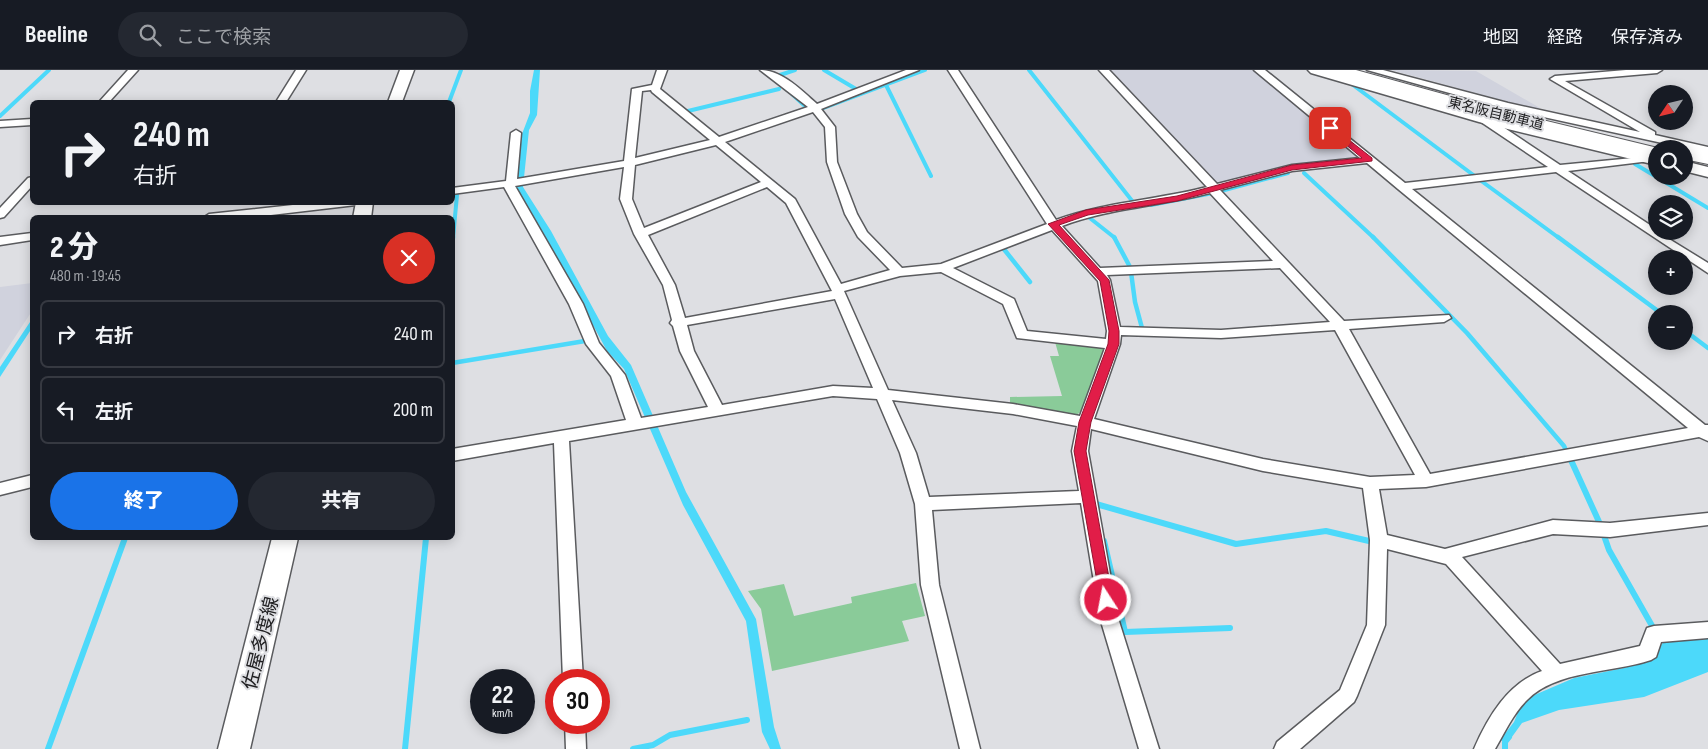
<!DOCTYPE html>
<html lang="ja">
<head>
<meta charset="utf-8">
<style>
	:root { --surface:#171b24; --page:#242831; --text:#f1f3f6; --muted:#9ea1a6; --line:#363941; --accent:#1a73e8 }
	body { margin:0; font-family:"Sofia Sans Condensed","Noto Sans JP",sans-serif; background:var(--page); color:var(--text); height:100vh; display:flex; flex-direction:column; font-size:19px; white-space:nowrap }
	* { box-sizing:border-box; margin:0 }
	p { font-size:16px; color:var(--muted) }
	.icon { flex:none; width:28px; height:28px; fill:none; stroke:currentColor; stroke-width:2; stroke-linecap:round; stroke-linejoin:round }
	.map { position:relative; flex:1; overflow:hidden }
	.details { position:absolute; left:30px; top:145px; width:425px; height:325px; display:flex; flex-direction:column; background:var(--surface); border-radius:8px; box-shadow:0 2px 12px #0003 }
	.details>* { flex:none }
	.banner { position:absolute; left:30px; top:30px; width:425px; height:105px; border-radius:8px; box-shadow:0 2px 12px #0003; background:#171b24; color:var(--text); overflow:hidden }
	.needle { width:32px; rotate:235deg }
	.tools { position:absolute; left:1648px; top:15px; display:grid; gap:10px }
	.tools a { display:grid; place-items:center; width:45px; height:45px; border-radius:50%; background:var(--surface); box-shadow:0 2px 12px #0003; font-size:25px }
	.speed { position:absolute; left:470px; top:599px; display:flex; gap:10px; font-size:25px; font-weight:700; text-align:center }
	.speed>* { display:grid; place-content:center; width:65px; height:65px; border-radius:50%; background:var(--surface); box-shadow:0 2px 12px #0003; line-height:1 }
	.speed small { font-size:12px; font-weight:400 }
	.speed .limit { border:8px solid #d22; background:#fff; color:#111 }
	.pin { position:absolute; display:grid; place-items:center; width:42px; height:42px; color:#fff; margin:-21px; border-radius:10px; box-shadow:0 2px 8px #0006 }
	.me { position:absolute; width:55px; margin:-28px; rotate:349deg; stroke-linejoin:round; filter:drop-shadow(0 0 4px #0008) }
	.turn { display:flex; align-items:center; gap:18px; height:105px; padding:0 20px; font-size:22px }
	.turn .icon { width:65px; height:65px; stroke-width:2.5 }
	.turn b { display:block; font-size:35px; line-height:42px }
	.round { display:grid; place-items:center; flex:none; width:52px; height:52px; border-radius:26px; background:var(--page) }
	.headline { display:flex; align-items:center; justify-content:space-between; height:85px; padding:0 20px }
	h1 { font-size:30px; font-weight:800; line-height:38px }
	.action { display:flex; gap:10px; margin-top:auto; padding:10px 20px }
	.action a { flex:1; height:58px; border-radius:30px; background:var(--accent); color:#fff; font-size:20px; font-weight:800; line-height:58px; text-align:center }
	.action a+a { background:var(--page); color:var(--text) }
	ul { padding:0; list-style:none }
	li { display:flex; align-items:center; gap:15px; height:68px; margin:0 10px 8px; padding:0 10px; border:2px solid var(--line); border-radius:8px }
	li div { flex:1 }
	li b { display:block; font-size:19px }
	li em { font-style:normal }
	header { display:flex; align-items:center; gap:30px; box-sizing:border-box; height:70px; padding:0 25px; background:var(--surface); border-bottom:1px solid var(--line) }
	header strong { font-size:24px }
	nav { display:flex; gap:28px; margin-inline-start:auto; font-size:18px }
	.search { width:350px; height:45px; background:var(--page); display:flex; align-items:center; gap:12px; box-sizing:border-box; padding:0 18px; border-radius:28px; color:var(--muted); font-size:19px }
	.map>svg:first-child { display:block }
	.built { fill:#d0d2dd }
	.green { fill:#8acb99 }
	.water { fill:#4cd9fa }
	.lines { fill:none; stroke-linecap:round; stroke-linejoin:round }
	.stream-far2 { stroke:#4cd9fa; stroke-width:4 }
	.stream-far1 { stroke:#4cd9fa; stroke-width:4.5 }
	.stream { stroke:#4cd9fa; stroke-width:6 }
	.minor-casing { stroke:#5a5b5e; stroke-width:3 }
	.secondary-casing { stroke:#5a5b5e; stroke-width:3 }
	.primary-casing { stroke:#5a5b5e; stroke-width:3 }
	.motorway-casing { stroke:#5a5b5e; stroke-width:2 }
	.minor { fill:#fff; fill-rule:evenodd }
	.secondary { fill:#fff; fill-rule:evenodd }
	.primary { fill:#fff; fill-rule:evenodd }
	.motorway { fill:#fff; fill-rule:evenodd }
	.route { fill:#e11d48; stroke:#92132f }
	.labels { text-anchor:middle; stroke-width:4; stroke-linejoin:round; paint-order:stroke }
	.far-street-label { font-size:14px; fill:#212123; stroke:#dedfe3 }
	.near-street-label { font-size:19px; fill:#212123; stroke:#dedfe3 }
</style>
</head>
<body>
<header>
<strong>Beeline</strong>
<div class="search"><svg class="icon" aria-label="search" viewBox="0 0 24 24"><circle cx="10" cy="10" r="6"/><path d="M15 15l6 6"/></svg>ここで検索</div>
<nav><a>地図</a><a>経路</a><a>保存済み</a></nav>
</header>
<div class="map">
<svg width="1708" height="679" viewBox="0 0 1708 679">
	<rect width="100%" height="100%" fill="#dedfe3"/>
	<path class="built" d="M1107,0H1253L1357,86L1354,88L1291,95L1218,114L1213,113Z
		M1391,0L1476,1L1540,38L1535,39Z
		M32,213V241L0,290V217Z"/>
	<path class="green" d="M1055,272L1099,276L1105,280L1081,342L1076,345L1010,333V327L1062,326L1050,286H1059Z
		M916,513L925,546L902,551L909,571L772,601L761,539L748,521L784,514L794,546L852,533L851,527Z"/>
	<path class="water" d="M534,0H540L537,45L529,60L523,117L551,161L608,266L631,295L686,422L756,549L774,657L781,679H770L762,662L746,551L683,435L624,299L607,281L541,159L516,118L522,64L530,43V21Z
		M32,249V258L0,307V297Z
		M1708,569V602L1644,627L1559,640L1522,653L1509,671L1505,672L1500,670L1514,652L1523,630L1574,608L1624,598L1652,589L1664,571Z"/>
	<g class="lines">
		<path class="stream-far2" d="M824,0L856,19
			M1029,0L1133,132
			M780,5L795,0
			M886,15L931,106
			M1353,15L1476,107
			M792,24L806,37
			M449,32L461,0
			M821,39L925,0
			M688,41L779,19
			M0,46L49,0
			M1635,94L1708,138
			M1304,103L1374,168
			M1480,110L1559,168
			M1221,121L1288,103
			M1151,135L1213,123
			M1089,145H1086L1115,168
			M453,168L457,125"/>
		<path class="stream-far1" d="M1114,167L1130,197
			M1373,167L1467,263L1564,376L1570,389
			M1558,167L1662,244
			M1006,177L1003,178L1030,212
			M452,178L453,167
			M1131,202L1135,232L1142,258
			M1684,260L1708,278
			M452,293L585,271"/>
		<path class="stream" d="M1570,388L1600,454L1609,480L1655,561
			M1097,438L1096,434L1236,474L1326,461L1369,471
			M1104,471L1125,562L1230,558
			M48,679L125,468
			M405,679L426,468
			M633,679L653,675L670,665L747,650
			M1505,679V672L1509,667"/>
		<defs>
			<path id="minor" d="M128,0H138L109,32H99Z
				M296,0H306L286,32H276Z
				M657,0H667L660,19L719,67L808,37L760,0C782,0 801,20 817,34L906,0H919L821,39L835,57L837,92L857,144L867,162L902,198L941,194L1047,154L948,0H958L1056,150C1105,132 1157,130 1207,117L1099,0H1109L1217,114L1292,95L1360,88L1254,0H1265L1405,113L1548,97L1481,52L1480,48L1485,45L1560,95L1654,86V90L1650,91L1568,101L1656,159V161L1708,193V203L1556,102L1412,119L1705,355H1708V371L1699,367L1426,417L1379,419L1387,465L1445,479L1553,450L1610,453L1708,443V455L1610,467L1553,464L1462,487L1560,594L1640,576L1647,558L1654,556L1708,552V568L1661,572L1656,587L1651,590C1613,603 1556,600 1527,630C1513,644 1505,662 1495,679H1474C1488,647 1508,613 1542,601L1446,494L1387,479L1385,555L1357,626L1354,632L1300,679H1274L1277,672L1340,620L1367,555L1370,470L1363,418L1263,401L1091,359L1088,381L1118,548L1159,679H1139L1100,548L1081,433L932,440L939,515L980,679H960L921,515L915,434L900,383L877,329L833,326L569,371L583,610H563L554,373L452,391V379L626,350L611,306L586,274L569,234L504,117L452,124V118L506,111L511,63L516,60L521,63L517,109L624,91L632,19L652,15ZM651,20L652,22L710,70L635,88L642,21ZM813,42L825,57L827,92L845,144L858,167L890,200L841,214L795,129L725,72ZM716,75L761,112L644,158L632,129L635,95ZM1367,93L1398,119L1688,358L1430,404L1349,259L1444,252L1451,248L1449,245L1344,251L1220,120L1292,101ZM624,97L620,129L634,164L663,215L672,250L670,253L673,256L680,281L708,337L641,348L625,305L599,273L583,234L515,116ZM767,117L786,133L832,221L685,248L675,215L648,165ZM1210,123L1273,191L1100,198L1062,156C1109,138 1161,136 1210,123ZM1052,160L1098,211L1107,261L1106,269L1027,261L1014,229L953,198ZM1280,198L1330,252L1221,260L1120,257L1110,210L1107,205ZM941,202L1003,234L1017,268L1105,278L1080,346L1013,334L888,320L844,221L900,206ZM835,229L873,318L833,316L722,335L694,281L687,255ZM1335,260L1415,405L1370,407L1263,389L1094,349L1120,274L1121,265L1221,268ZM892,330L1013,344L1077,356L1072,381L1079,421L929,427L916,383Z
				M1367,0H1383L1508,33L1640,62L1550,9L1555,6L1626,0H1662L1657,3L1565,11L1655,62V65L1708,77V83L1507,39Z
				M32,49V55L0,57V51Z
				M32,107V116L4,147L0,148V138L28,108Z
				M320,132H361L356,135L246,148H203L209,144Z
				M32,163V170L0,175V167Z
				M32,405V417L0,425V413Z
				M565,652H585L586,679H566Z"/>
			<path id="secondary" d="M400,0H414L402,32H388Z
				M356,132H373L371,148H353Z
				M272,468H298L250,679H218Z"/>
			<path id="primary" d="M1308,0H1333L1490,44L1656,85V95L1479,52L1311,3Z
				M1684,91L1708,97V107L1684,101Z"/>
			<path id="motorway" d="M1329,0H1356L1501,40L1662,79H1656V89L1490,48L1331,4Z
				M1684,77L1708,82V94L1684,89V79H1678Z"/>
		</defs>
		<use href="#minor" class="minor-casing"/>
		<use href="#secondary" class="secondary-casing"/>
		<use href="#primary" class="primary-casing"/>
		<use href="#motorway" class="motorway-casing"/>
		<use href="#minor" class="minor"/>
		<use href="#secondary" class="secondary"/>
		<use href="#primary" class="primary"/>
		<use href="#motorway" class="motorway"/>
	</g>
	<path class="route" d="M1330,55L1372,88V91L1292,100L1177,131L1088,145L1059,155L1109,210L1119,261V274L1091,352L1086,381L1113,530L1111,534H1101L1074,381L1079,352L1108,274L1109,261L1100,211L1048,154L1086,140L1177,126L1292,95L1362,88L1327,59V56Z"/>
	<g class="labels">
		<g class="far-street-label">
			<text transform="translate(1496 43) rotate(14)" y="5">東名阪自動車道</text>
		</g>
		<g class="near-street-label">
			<text transform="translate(260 573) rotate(-76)" y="7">佐屋多度線</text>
		</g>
	</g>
</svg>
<div class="tools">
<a><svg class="needle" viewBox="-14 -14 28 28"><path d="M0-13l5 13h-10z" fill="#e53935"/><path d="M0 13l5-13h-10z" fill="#9ea1a6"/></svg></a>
<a><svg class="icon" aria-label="search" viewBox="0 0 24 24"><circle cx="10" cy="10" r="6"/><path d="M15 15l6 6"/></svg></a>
<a><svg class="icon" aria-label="layers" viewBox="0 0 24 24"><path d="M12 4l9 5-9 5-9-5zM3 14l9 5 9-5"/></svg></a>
<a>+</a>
<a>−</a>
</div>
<div class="speed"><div>22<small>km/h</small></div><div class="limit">30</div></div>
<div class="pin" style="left:1330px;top:58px;background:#d93025"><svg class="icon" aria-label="arrive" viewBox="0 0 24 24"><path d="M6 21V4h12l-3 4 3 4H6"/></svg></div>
<svg class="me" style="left:1106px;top:530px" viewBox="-20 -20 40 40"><circle r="17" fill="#e11d48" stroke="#fff" stroke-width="3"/><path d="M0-11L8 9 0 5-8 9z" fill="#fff"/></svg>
<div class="banner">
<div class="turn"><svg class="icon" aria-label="right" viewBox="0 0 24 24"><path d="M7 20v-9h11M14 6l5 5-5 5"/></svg><div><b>240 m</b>右折</div></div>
</div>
<section class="details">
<div class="headline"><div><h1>2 分</h1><p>480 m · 19:45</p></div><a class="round" style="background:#d93025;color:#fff"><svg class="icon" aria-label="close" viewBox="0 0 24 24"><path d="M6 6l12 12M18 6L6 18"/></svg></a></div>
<ul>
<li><svg class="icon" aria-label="right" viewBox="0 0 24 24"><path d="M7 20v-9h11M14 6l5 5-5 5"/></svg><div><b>右折</b></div><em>240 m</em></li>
<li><svg class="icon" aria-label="left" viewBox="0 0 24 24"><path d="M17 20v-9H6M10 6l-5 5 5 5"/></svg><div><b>左折</b></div><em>200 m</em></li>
</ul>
<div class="action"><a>終了</a><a>共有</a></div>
</section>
</div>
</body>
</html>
